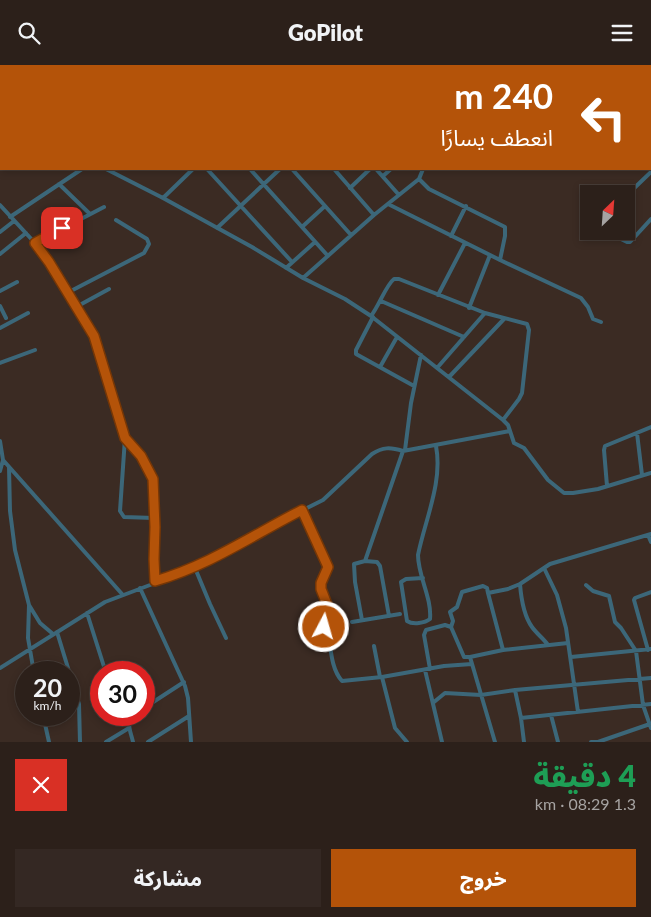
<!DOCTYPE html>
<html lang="ar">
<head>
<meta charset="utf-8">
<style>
	:root { --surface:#2c201a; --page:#342823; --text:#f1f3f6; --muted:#a6a3a2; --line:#483e39; --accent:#b45309 }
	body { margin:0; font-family:Lato,"Noto Sans Arabic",sans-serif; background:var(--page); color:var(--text); direction:rtl; height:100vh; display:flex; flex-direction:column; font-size:19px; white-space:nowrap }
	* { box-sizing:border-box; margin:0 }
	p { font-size:16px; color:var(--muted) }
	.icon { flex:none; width:28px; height:28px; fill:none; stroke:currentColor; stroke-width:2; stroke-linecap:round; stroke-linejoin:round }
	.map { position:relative; height:677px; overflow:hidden; direction:ltr }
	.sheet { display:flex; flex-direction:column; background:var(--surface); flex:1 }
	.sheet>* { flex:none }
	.top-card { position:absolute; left:0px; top:0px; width:651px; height:105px; box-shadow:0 2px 8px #0003,0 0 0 1px var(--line); direction:rtl; background:#b45309; color:#fff; overflow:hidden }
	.needle { width:32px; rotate:25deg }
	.buttons { position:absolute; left:580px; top:120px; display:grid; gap:10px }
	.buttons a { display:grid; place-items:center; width:55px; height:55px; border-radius:0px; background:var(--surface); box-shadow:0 2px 8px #0003,0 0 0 1px var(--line); font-size:25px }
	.speed { position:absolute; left:15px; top:596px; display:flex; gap:10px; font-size:25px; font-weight:700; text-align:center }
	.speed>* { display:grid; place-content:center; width:65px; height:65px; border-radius:50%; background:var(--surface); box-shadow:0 2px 8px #0003,0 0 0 1px var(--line); line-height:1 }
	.speed small { font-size:12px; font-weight:400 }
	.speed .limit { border:8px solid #d22; background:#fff; color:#111 }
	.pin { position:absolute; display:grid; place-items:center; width:42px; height:42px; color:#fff; margin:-21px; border-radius:10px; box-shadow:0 2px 8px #0006 }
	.me { position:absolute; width:55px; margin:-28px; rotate:6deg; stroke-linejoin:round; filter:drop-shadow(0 0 4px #0008) }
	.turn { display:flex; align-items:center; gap:18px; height:105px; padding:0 15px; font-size:22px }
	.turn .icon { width:65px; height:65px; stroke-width:2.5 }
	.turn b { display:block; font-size:35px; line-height:42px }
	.round { display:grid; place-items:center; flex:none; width:52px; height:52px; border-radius:0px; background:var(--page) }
	.summary { display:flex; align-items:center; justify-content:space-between; height:85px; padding:0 15px }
	h1 { font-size:30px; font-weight:800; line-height:38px; color:#1e9e55 }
	.action { display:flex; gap:10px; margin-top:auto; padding:10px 15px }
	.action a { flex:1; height:58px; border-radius:0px; background:var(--accent); color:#fff; font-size:20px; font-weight:800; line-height:58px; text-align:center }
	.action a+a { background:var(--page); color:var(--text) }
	header { display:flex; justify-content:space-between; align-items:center; height:65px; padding:0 15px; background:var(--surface); font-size:22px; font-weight:800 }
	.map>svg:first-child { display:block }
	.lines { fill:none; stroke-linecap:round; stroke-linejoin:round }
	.minor { stroke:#3c6779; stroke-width:4 }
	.highway { stroke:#35b2de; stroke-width:5.5 }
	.route-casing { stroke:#753606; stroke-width:12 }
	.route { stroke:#b45309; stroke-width:9 }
</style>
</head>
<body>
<header><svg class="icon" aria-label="menu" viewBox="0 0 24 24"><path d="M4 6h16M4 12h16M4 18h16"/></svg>GoPilot<svg class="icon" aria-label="search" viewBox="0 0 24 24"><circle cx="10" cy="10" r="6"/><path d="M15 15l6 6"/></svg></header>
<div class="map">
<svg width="651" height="677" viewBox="0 0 651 677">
	<rect width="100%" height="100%" fill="#3b2b23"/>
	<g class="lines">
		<path class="minor" d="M214,0L216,1
			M292,0L293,1
			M323,0L325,1
			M384,0V1
			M116,1L118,0
			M141,1L142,0
			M184,1L185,0
			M225,1L227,0
			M265,1L267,0
			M306,1L307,0
			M348,1L349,0
			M0,39L1,40
			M650,87H651
			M0,95L1,94
			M106,104L163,133
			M193,104L163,133L252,182L303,213L374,150L419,114L423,104
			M207,104L292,197
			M250,104L328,191
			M292,104L351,170
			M334,104L374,150
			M376,104L399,130
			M383,111L391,104
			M419,114L429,124L505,162V171L500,195
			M59,119L90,149
			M350,123L370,104
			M626,131L651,107
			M388,139L500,195L581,233L588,242L593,254L601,257
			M0,140L35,178L49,197L95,274L125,373L120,446L124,452L154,453
			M10,152L82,104
			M302,162L325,141
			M217,163L280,104
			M605,166L627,177H630L651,154
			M0,167L14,156
			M451,171L466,141
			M35,178L104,142
			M0,189L26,168
			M286,203L315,177
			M303,213L345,234L371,251L503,355L508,360L514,378L524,383L548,415L564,428H573L598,424L651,408
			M0,226L17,217
			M67,228L144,188L149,179L147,174L116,155
			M438,230L465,178
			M381,236L464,272
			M0,241L6,253
			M76,242L109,224
			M469,243L490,190
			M371,251C379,241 386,220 394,214H399L485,248L527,259L529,265L522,328L519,334L503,355
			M373,252L356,285V289L414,321
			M0,263L28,248
			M0,298L35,285
			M380,302L397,272
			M437,303L485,248
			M449,312L504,254
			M637,368L642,410
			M125,373L141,391L153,414L155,462L154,494L155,516
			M0,376L3,395L0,406
			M405,385L411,338L421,290
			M3,395L122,529
			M9,402L10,446L15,485L29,540L40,558L53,569
			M607,421L604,385L605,381L651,362
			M301,445L327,502L321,518V524L328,542L323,557C325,563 328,567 329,573C331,587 332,605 342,616L382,612L444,601L472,599
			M648,470L651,477
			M365,496L377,497L380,501L389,551
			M195,503L210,539L226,573
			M544,503L557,530L566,563L578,647
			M423,513L406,514L401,517L407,556C413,560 425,558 430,554C432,533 418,511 418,490C425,455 443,417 436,381
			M586,520L593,526L609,531L615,557L621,563L636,586L643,640L651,663
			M140,523L185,621L188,633L191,677
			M29,540L28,573L34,608
			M87,548L106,608
			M362,555L355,517L354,499L365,496L403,386L510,366
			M352,557L400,549
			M451,562L453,556L450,547L457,542L462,527L483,521L487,523L488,528
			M57,567L79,639L80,677
			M548,580C543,573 537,569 532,562C524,551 521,532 520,519L550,499L651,469
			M374,581L380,612
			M503,585L488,528L508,524L520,519
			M648,585L634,535L635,533L651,527
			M571,592L651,584
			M0,603L105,537L195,503L236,483L279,457L323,435L372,389C383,382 390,382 403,386
			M430,604L424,570L426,565L445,560L451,562L464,592H470
			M425,605L442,677
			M382,612L395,663L407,677
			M515,625L651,613
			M434,637L445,628L481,630L515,625L521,653L524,677
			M144,643L184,617
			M43,650L49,677
			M132,650C126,658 131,668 133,677
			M551,650L558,677
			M521,653L651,639
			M106,677L129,663
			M148,677L189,651
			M495,677L470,592L503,585L568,578
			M591,677H598L650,659"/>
		<path class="highway" d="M619,0L622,1
			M633,0L636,1
			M650,9H651
			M650,16L651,17"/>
	</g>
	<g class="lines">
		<defs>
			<path id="route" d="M62,163L35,178L49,197L94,271L125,373L141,391L153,414L155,462L154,494L155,516C210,500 251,471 302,445L328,502L321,518V524L328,542L323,558L324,562"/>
		</defs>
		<use href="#route" class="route-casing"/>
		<use href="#route" class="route"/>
	</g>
</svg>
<div class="buttons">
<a><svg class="needle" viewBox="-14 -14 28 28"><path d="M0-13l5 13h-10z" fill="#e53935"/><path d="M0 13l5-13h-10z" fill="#a6a3a2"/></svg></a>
</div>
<div class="speed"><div>20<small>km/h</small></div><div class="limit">30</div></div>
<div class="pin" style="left:62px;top:163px;background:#d93025"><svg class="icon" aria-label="arrive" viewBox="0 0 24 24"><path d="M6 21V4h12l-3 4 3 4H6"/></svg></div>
<svg class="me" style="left:324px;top:562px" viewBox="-20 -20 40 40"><circle r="17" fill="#b45309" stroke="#fff" stroke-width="3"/><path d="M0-11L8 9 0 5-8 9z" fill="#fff"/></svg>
<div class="top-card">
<div class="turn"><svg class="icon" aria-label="left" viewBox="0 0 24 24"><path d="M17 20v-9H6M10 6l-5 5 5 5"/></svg><div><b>240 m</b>انعطف يسارًا</div></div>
</div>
</div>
<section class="sheet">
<div class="summary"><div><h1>4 دقيقة</h1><p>1.3 km · 08:29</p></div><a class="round" style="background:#d93025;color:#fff"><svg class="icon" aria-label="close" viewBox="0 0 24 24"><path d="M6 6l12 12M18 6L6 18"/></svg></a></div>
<div class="action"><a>خروج</a><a>مشاركة</a></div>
</section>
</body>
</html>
